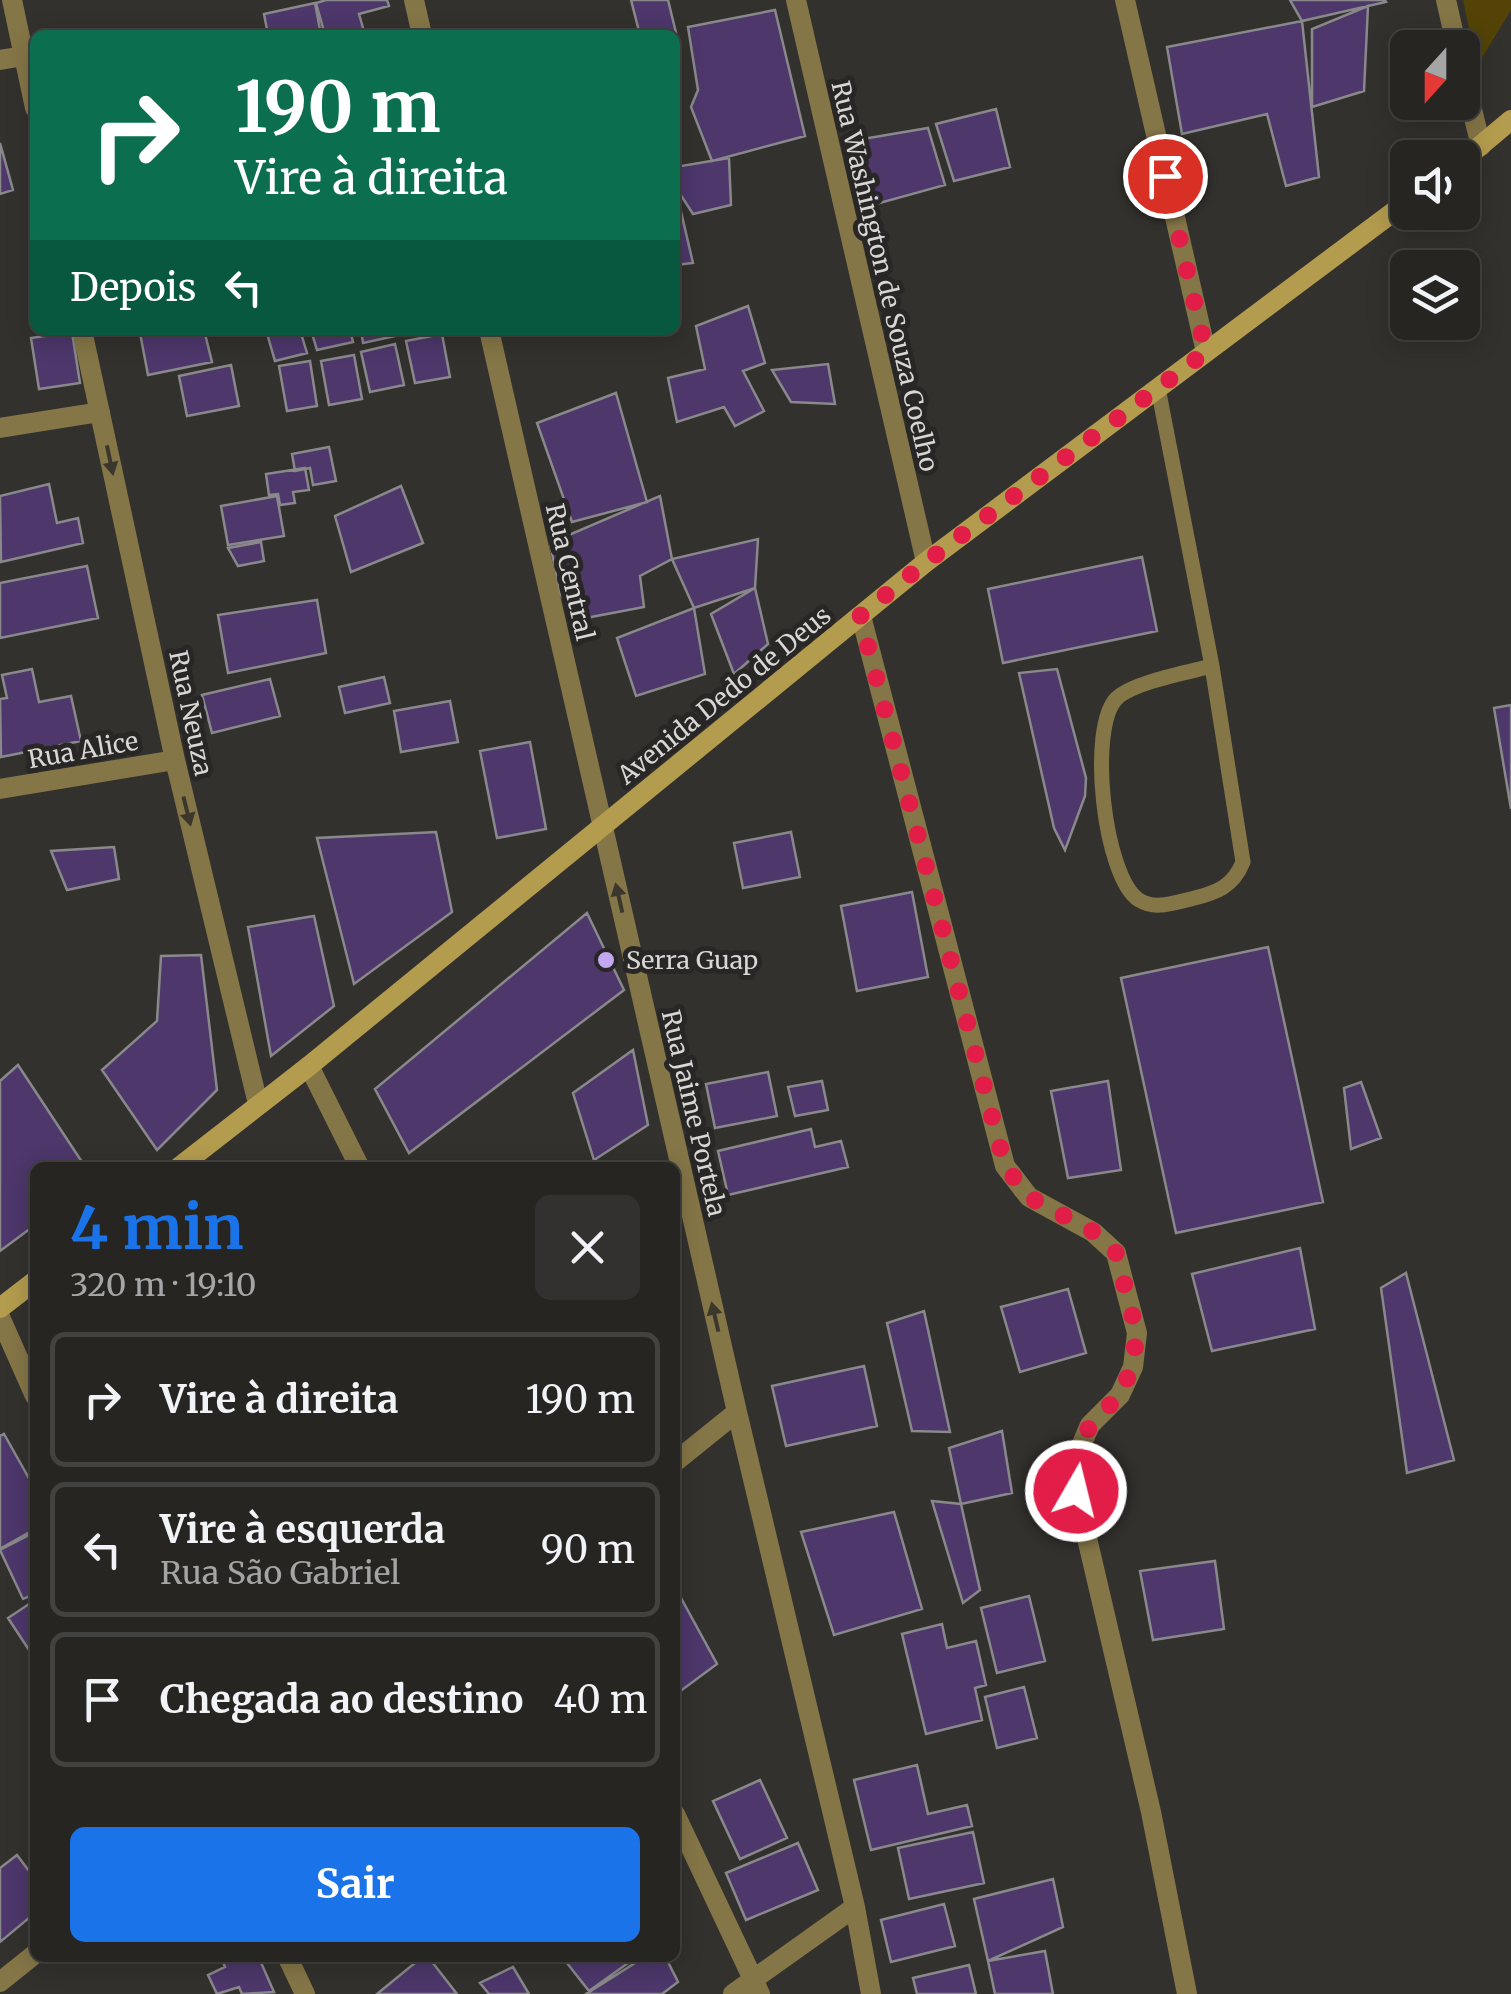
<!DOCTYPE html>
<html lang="pt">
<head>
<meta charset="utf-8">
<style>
	:root { --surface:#262522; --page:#32312f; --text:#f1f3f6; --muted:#a4a5a5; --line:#424240; --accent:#1a73e8 }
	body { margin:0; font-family:Merriweather,serif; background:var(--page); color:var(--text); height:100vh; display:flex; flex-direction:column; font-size:38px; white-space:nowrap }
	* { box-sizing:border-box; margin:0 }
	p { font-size:32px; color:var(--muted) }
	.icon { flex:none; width:55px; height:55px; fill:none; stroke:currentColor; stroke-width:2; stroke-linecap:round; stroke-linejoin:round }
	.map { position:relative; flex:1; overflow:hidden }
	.panel { position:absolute; left:30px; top:1162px; width:650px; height:800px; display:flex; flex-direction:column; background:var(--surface); border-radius:15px; box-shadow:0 5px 25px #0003,0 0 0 2px var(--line) }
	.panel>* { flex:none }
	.top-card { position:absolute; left:30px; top:30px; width:650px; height:305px; border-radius:15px; box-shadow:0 5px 25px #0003,0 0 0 2px var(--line); background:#0b6e4f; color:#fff; overflow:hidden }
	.needle { width:65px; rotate:201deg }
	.controls { position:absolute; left:1390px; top:30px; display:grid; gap:20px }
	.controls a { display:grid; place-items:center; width:90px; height:90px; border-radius:15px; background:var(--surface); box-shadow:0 5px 25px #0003,0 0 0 2px var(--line); font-size:50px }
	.pin { position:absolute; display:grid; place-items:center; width:85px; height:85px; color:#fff; margin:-42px; border:5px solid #fff; border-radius:50%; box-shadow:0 2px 10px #0007 }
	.me { position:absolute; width:110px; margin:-55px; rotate:8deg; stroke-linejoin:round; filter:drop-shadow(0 0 8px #0008) }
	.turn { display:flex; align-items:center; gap:35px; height:210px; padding:0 40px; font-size:45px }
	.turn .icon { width:130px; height:130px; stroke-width:2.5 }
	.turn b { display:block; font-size:70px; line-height:85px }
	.then { display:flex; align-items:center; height:95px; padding:0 40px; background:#0003; gap:20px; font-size:38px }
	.round { display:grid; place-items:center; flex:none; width:105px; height:105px; border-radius:15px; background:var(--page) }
	.head { display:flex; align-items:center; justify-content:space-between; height:170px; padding:0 40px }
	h1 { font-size:60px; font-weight:700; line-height:75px; color:var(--accent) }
	.action { display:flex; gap:20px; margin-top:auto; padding:20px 40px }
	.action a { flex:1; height:115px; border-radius:15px; background:var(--accent); color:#fff; font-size:40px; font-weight:700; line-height:115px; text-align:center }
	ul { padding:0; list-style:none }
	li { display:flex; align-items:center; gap:30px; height:135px; margin:0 20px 15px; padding:0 20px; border:5px solid var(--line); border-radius:15px }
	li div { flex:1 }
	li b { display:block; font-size:38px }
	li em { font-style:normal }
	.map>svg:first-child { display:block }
	.green { fill:#534306 }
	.building { fill:#4d376b; stroke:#89888b; stroke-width:2.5 }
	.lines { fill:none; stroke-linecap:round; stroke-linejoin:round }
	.lane { stroke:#857647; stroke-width:15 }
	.street { stroke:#857647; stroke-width:20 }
	.secondary { stroke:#b49c4e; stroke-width:20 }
	.oneway { fill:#3b372c }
	.route { stroke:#e11d48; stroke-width:18; stroke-dasharray:0 32.4 }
	.poi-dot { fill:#c4a7f1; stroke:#282725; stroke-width:4 }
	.labels { text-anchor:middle; stroke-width:10; stroke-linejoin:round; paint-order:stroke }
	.street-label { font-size:25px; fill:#d8d7d6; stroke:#282725 }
	.poi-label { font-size:25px; fill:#d8d7d6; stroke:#282725; text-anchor:start }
</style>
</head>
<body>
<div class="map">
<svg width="1511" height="1994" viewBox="0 0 1511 1994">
	<rect width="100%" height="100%" fill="#32312e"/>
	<path class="green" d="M1463,0H1511V10L1477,66Z"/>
	<path class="building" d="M326,0H387L389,6L359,14L365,35H325L316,3Z
		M631,0H668L680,49L675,51V35H640Z
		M1290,0H1385L1386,2L1302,21Z
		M315,3L321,35H268L264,14Z
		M1368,6L1364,91L1312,107V29Z
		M775,10L805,136L712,161L691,107L698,90L688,27Z
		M1302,21L1319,177L1286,186L1267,114L1182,134L1167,47Z
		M996,109L1010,167L954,181L936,124Z
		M928,128L945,185L876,204L857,140Z
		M0,143L13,190L0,194Z
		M729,158L731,205L693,214L675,186V167Z
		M675,186L693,263L675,265Z
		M748,306L765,363L743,371L764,411L735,426L724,407L677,422L668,378L705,369L696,326Z
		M153,330H204L212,362L148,375L140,333Z
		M266,330H300L307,353L275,361Z
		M311,330H350L353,342L317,350Z
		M361,330H394L395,336L363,343Z
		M72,332L80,383L39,389L31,338Z
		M442,334L450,377L415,383L406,341Z
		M395,344L404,385L370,392L361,352Z
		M354,355L362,399L329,405L321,361Z
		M310,361L317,406L287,411L279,366Z
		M828,364L835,404L791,402L772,370Z
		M231,365L239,406L187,416L179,376Z
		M616,393L647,502L572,522L537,423Z
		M329,447L336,481L313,485L310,468L295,471L292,454Z
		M305,468L309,490L293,492L295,503L280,505L278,494L269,495L266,474Z
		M49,484L57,523L78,518L83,543L1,562L0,496Z
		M401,486L423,543L351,572L335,516Z
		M277,496L284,536L228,545L221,506Z
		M660,496L672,559L640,576L644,607L575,620L560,593L550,543Z
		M758,539L755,588L694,608L672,559Z
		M261,542L264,561L238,566L228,548Z
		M1142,557L1157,631L1003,663L988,589Z
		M87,566L98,618L0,638V583Z
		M755,588L768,644L734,674L711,614Z
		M317,600L326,653L228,673L218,615Z
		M694,608L705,674L636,696L617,638Z
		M32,669L39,702L71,696L81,741L1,757L0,699L7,698L2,675Z
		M1057,669L1086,778L1085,796L1065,850L1054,828L1019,673Z
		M384,677L390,703L345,713L339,687Z
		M270,679L280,716L212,733L202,695Z
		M450,701L458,742L401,752L394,711Z
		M1511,705V809L1494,708Z
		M530,742L546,829L497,838L480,751Z
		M436,832L452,912L354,984L317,838Z
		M791,832L800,877L743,888L734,843Z
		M114,847L119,879L67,890L51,851Z
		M912,892L928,977L857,991L841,906Z
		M587,913L624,990L409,1153L375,1089Z
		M314,916L334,1006L271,1056L248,927Z
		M1268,947L1323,1202L1176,1233L1121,978Z
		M201,955L217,1090L157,1150L102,1070L157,1021L161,956Z
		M633,1050L648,1125L594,1160L573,1093Z
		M18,1065L86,1168H35V1225L0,1251V1081Z
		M768,1072L777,1116L715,1128L706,1084Z
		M822,1081L828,1110L795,1116L788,1087Z
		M1108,1081L1121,1170L1068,1178L1051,1091Z
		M1361,1082L1381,1138L1351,1149L1344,1088Z
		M811,1129L815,1147L841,1141L848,1167L728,1195L718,1151Z
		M1300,1248L1315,1329L1212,1351L1192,1274Z
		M1406,1273L1454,1460L1407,1473L1381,1288Z
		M1068,1289L1086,1353L1020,1372L1001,1307Z
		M924,1311L950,1432L912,1431L887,1323Z
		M864,1366L877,1426L786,1446L772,1386Z
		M1002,1431L1012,1493L961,1504L949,1448Z
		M4,1434L35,1489V1529L0,1549V1436Z
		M932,1501L961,1504L980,1590L963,1603Z
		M894,1512L922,1609L834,1635L801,1532Z
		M35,1532V1594L23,1599L0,1550Z
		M1215,1561L1224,1629L1153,1640L1140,1571Z
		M675,1587L717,1664L675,1695Z
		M1029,1596L1045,1661L997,1673L981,1608Z
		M35,1600V1646L29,1650L8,1618Z
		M942,1624L947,1648L976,1641L986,1685L975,1688L982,1720L926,1734L902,1634Z
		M1024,1687L1037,1738L997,1748L985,1697Z
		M917,1765L928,1814L967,1805L972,1826L871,1850L854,1780Z
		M760,1780L787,1838L740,1859L713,1801Z
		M973,1832L984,1883L909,1899L898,1848Z
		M798,1843L818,1890L746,1920L726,1873Z
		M17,1855L35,1879V1913L0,1942V1868Z
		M1053,1879L1063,1927L988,1961L974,1899Z
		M944,1904L955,1946L891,1962L881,1920Z
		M1045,1951L1053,1994H995L988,1961Z
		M225,1958H259L274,1992L242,1994L239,1987L217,1994L208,1975L225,1967L222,1960Z
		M421,1958H429L457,1994H377Z
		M563,1958H635L589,1991Z
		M643,1958H666L678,1982L662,1994H586Z
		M969,1965L976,1994H917L913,1978Z
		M513,1967L529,1994H489L480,1983Z"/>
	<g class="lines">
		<path class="lane" d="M1158,388L1212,666L1243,862C1233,887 1216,893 1191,899C1173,903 1155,910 1139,900C1104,878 1087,727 1117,698C1134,682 1189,672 1212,666"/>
		<path class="street" d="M12,0L35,108
			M414,0L422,35
			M796,0L926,562
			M1125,0L1206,352
			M1446,0L1457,48
			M0,60L24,56
			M1462,69L1481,146
			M82,330L175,760L258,1104
			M489,330L737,1412L855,1907L871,1994
			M0,428L100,412
			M861,616L1005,1166L1029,1197L1093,1232L1116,1253L1137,1333L1133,1367L1120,1395L1090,1425L1080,1448L1074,1468L1076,1491L1151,1812L1187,1994
			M0,789L175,760
			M309,1066L360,1168
			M0,1317L35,1396
			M675,1462L737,1412
			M675,1814L760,1994
			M288,1958L305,1994
			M0,1982L35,1954
			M733,1994L855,1907"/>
		<path class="secondary" d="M1462,161L1511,120
			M178,1168L309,1066L926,562L1408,201
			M0,1308L35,1281"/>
	</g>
	<defs><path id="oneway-solid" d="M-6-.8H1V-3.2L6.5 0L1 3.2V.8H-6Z" transform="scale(2.5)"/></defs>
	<g class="oneway">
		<use href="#oneway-solid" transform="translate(110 460) rotate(78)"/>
		<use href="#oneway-solid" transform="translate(187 811) rotate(76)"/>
		<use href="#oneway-solid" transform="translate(619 898) rotate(-103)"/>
		<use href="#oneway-solid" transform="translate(715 1317) rotate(-103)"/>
	</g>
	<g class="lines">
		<path class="route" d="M1076,1491L1074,1468L1080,1448L1090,1425L1120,1395L1132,1367L1137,1333L1116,1253L1094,1232L1029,1197L1005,1166L860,616L926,562L1206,352L1165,176"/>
	</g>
	<circle class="poi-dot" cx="606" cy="960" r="10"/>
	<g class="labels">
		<g class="street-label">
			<text transform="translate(885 276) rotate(77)" y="9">Rua Washington de Souza Coelho</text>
			<text transform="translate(570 572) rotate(77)" y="9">Rua Central</text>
			<text transform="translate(724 695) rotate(-39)" y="9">Avenida Dedo de Deus</text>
			<text transform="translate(191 713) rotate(78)" y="9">Rua Neuza</text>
			<text transform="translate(83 750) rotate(-10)" y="9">Rua Alice</text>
			<text transform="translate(694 1113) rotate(77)" y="9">Rua Jaime Portela</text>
		</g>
		<g class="poi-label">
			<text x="626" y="969">Serra Guap</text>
		</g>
	</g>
</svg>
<div class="controls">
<a><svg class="needle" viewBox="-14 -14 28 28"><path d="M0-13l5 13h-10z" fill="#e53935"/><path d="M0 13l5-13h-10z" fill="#a4a5a5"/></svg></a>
<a><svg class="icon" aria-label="sound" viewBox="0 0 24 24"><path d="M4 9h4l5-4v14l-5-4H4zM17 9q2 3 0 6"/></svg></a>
<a><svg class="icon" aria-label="layers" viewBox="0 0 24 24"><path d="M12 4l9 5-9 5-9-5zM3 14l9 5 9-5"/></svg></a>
</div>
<div class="pin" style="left:1165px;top:176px;background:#d93025"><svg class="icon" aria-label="arrive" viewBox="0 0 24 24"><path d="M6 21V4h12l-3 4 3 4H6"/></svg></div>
<svg class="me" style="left:1076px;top:1491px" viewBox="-20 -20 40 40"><circle r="17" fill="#e11d48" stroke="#fff" stroke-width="3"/><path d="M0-11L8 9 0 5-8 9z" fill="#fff"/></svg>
<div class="top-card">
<div class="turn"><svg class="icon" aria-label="right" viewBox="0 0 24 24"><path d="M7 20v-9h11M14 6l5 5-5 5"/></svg><div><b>190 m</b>Vire à direita</div></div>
<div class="then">Depois<svg class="icon" aria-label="left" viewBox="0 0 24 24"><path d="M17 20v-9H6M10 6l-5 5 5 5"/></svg></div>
</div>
<section class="panel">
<div class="head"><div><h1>4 min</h1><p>320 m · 19:10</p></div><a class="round"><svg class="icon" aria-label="close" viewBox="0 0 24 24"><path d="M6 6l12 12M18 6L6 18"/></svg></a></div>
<ul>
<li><svg class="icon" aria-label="right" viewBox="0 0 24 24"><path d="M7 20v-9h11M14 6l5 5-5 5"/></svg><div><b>Vire à direita</b></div><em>190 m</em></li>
<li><svg class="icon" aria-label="left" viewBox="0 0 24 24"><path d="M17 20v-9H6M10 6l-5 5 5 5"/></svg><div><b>Vire à esquerda</b><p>Rua São Gabriel</p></div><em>90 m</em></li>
<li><svg class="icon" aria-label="arrive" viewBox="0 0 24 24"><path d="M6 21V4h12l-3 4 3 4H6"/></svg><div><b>Chegada ao destino</b></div><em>40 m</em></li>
</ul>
<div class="action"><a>Sair</a></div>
</section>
</div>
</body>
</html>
